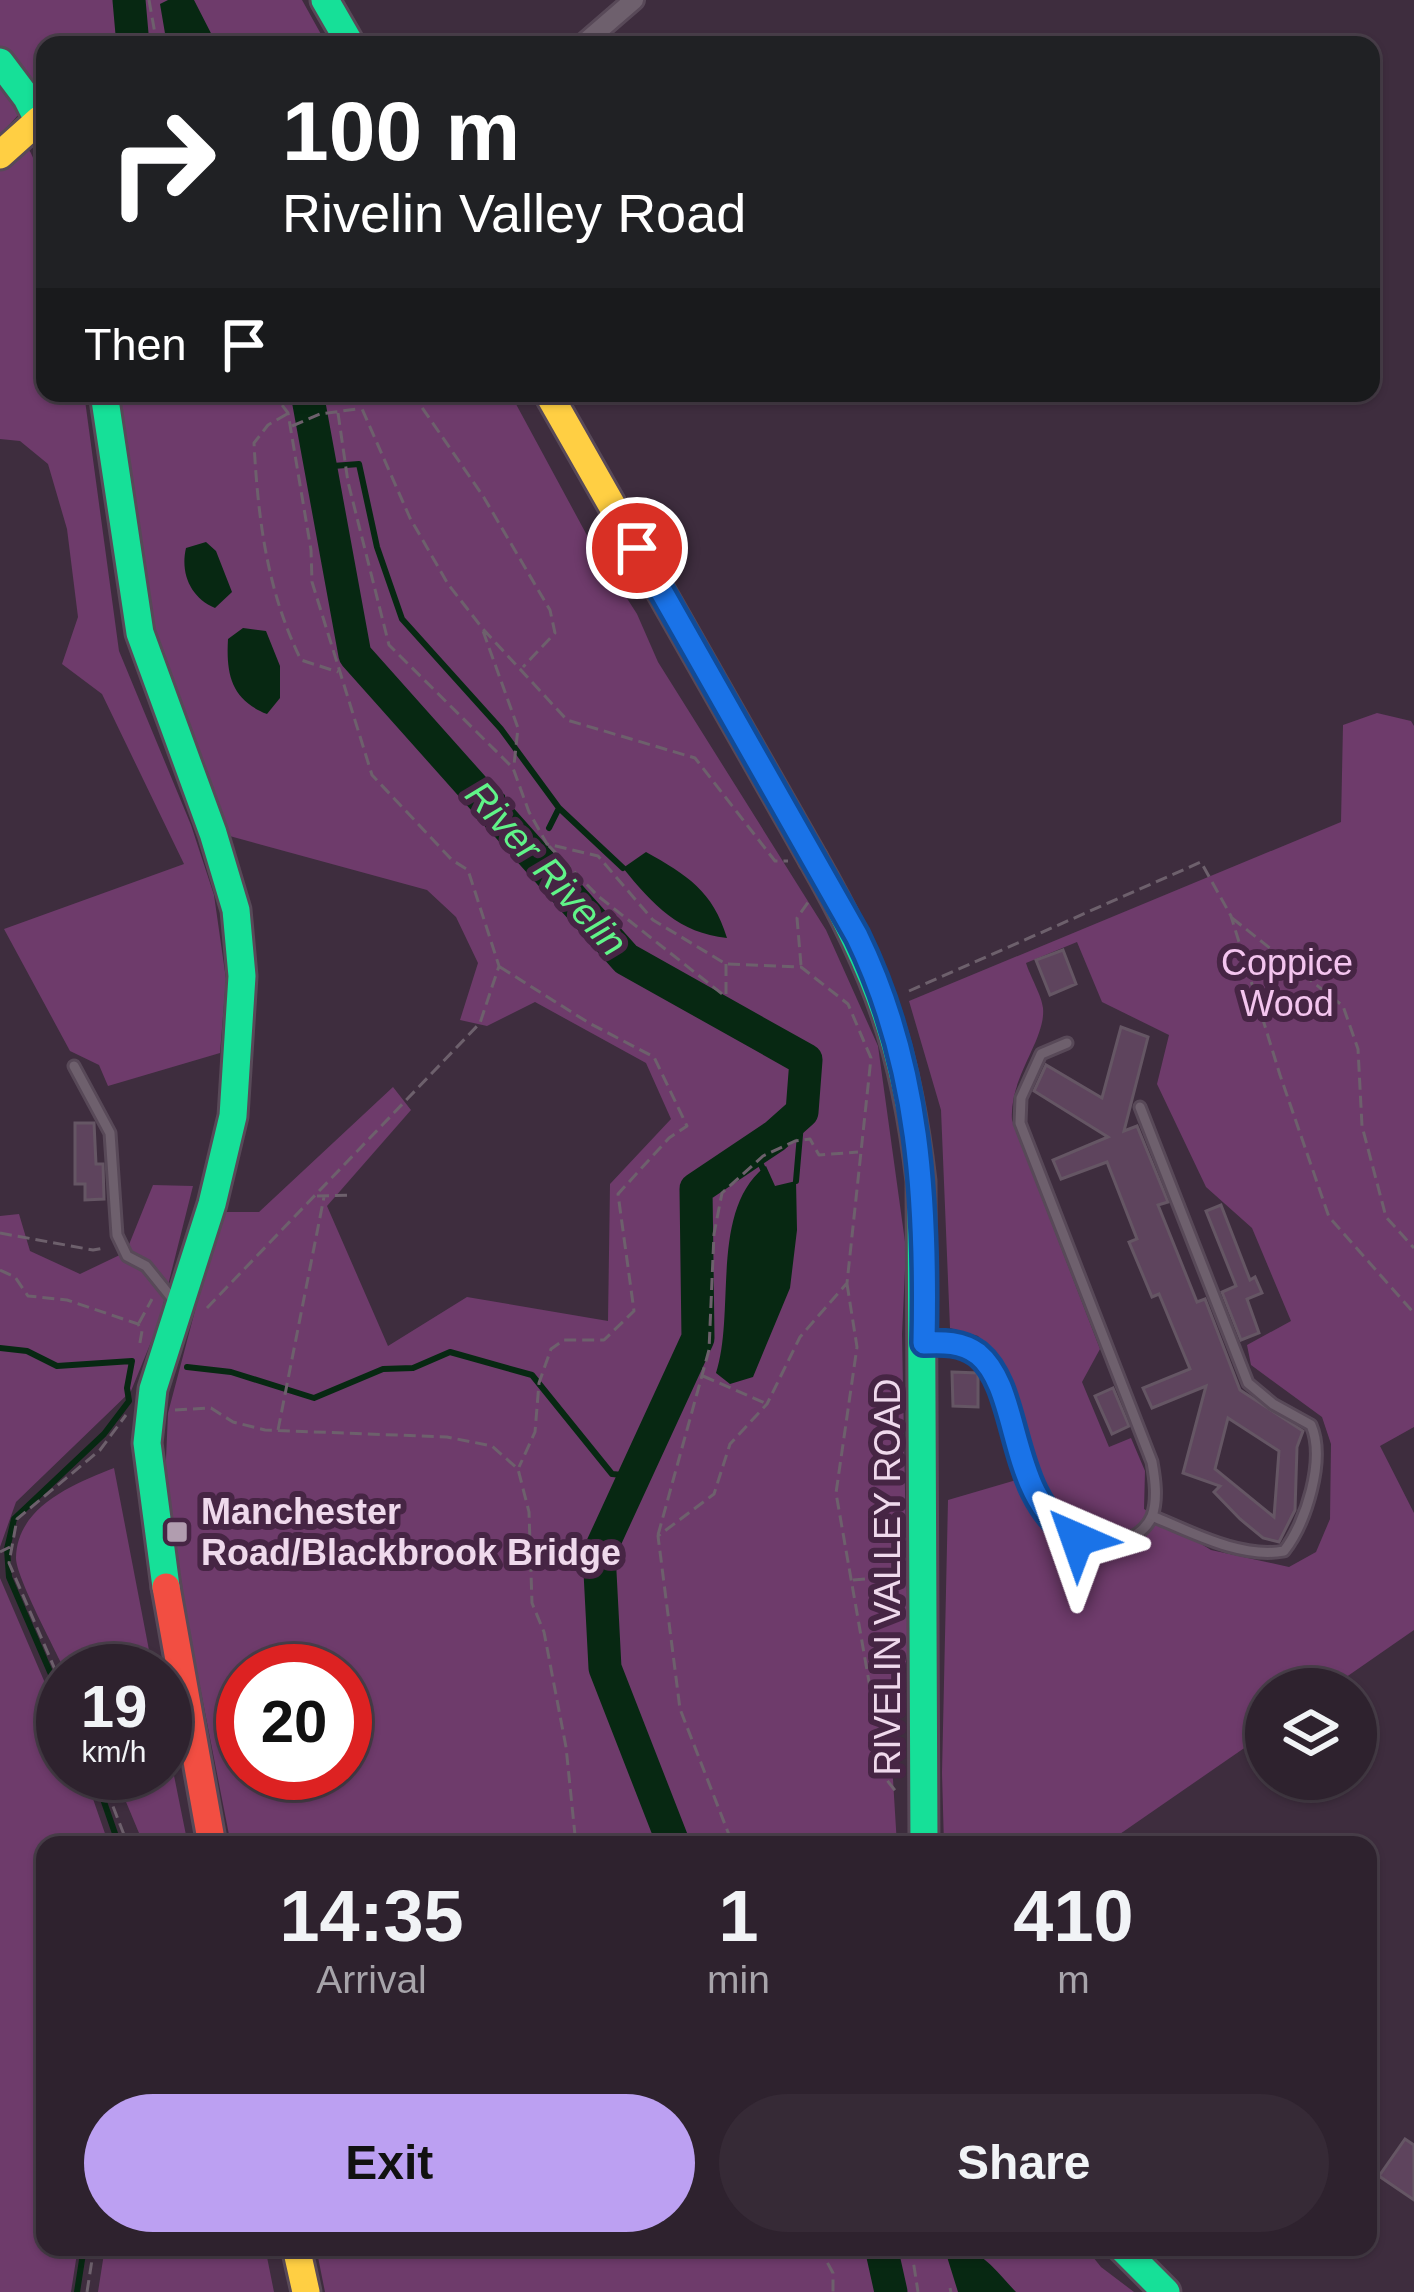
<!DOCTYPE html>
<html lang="en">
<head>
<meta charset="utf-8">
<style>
	:root { --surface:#2e222e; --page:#362a36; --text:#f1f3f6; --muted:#a7a4aa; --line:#493f4a; --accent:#bca0f2 }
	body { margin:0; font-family:Arial,sans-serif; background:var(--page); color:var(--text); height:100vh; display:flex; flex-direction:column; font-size:45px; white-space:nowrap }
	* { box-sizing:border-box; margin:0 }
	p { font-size:39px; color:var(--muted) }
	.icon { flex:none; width:66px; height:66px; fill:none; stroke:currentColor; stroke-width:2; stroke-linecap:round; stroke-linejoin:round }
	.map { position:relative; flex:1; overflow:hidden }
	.sheet { position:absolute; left:36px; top:1836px; width:1341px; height:420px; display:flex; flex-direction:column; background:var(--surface); border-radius:24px; box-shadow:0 3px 9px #0004,0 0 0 3px var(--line) }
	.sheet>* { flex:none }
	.top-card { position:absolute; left:36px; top:36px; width:1344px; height:366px; border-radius:24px; box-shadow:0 3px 9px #0004,0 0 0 3px var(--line); background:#202124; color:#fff; overflow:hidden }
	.controls { position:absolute; left:1245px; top:1668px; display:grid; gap:24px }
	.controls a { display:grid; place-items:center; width:132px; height:132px; border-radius:50%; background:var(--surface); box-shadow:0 3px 9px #0004,0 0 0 3px var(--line); font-size:60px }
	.speed { position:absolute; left:36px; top:1644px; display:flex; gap:24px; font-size:60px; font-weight:700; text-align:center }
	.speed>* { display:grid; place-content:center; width:156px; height:156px; border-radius:50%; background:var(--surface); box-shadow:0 3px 9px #0004,0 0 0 3px var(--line); line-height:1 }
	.speed small { font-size:30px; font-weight:400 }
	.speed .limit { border:18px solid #d22; background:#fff; color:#111 }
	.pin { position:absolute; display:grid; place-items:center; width:102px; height:102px; color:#fff; margin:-51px; border:6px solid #fff; border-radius:50%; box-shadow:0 3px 12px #0007 }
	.me { position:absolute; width:132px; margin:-66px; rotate:317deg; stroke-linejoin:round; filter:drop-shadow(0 0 9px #0008) }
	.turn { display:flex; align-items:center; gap:42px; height:252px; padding:0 48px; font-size:54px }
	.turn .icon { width:156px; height:156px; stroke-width:2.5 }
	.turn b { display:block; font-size:84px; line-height:102px }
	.then { display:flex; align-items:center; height:114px; padding:0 48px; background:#0003; gap:24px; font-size:45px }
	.eta { display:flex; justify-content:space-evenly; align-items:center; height:204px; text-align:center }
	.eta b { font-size:72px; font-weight:800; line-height:84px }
	.cta { display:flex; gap:24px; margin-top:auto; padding:24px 48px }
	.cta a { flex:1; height:138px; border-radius:72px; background:var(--accent); color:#111; font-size:48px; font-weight:800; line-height:138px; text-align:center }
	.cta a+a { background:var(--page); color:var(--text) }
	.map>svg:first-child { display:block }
	.green { fill:#6e3b6b; fill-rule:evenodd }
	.water { fill:#072812 }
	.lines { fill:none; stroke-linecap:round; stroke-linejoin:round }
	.stream { stroke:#072812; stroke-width:6 }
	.river { stroke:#072812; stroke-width:33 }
	.building { fill:#5e445d; stroke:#655664; stroke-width:3; fill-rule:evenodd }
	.lane-casing { stroke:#584958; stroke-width:15 }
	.street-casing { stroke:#584958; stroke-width:24 }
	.fast-casing { stroke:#584958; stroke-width:33 }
	.slow-casing { stroke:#584958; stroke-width:33 }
	.jam-casing { stroke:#584958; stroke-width:33 }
	.path { stroke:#6d606c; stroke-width:3; stroke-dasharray:12 6; stroke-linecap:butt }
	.lane { stroke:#6e606d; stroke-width:9 }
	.street { stroke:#6e606d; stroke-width:18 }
	.fast { stroke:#16e098; stroke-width:27 }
	.slow { stroke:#ffcf43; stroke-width:27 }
	.jam { stroke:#f24e42; stroke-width:27 }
	.route-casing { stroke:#114b97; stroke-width:30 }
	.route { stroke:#1a73e8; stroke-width:21 }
	.poi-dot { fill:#b19daf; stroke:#462544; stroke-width:4.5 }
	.labels { text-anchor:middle; stroke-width:12; stroke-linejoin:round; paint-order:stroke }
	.park-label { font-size:36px; fill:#f4c5ef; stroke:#462544 }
	.poi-label { font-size:36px; font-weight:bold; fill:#efd9ec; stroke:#462544; text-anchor:start }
	.street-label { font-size:36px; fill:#efd9ec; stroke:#462544 }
	.water-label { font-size:39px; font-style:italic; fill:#60f388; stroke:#462544 }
</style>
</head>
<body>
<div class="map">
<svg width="1414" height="2292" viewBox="0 0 1414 2292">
	<rect width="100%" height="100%" fill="#3e2d3e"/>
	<path class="green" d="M0,0H302L327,45H45V97L41,90L0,135Z
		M23,144C55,161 45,352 45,393H84L119,651L191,825L214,895L226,979L220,1053L108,1086L99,1065L70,1051L4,929L184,864L102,694L62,664L78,617L67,529L48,464L20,441L0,439V170L13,150Z
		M119,393H510L589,539L637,614L658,662L826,930L878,1046L906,1249L902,1334L908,1647L892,1763L897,1845H231L181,1590L165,1482L168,1413L221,1212H259L393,1087L411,1110L327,1206L388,1346L467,1297L608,1321L610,1184L671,1119L646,1063L535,1002L487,1026L460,1020L478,963L456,917L427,890L226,835L154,636ZM243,1671H345V1773H243Z
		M1377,713L1411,721L1414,726V1427L1380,1446L1414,1513V1630L1329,1689H1266V1733L1104,1845H944L942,1773L948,1500L1020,1479C1032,1524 1068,1567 1120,1553L1054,1505L1023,1439L1003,1370L978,1336L950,1328L941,1110L909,1001L1341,822L1343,725ZM1077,942L1102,1002L1169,1035L1157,1084L1206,1187L1252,1228L1291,1321L1247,1345L1251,1365L1322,1417L1331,1444L1330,1519L1316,1552L1289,1567L1211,1550L1144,1509L1145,1471L1131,1438L1109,1447L1082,1382L1100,1349L1012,1120C1009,1077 1046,1040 1043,1008C1042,996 1030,976 1026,963Z
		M153,1185L193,1186L158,1325L131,1391L16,1502L0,1547V1216L19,1214L30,1251L80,1274L126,1252Z
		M114,1468L153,1671H65C55,1649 16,1577 16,1558C17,1506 74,1484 114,1468Z
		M0,1578L63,1725V1773H84L109,1845H45V2247H78L71,2292H0Z
		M165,1731L188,1845H144L114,1773H165Z
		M105,2247H265L274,2292H98Z
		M316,2247H1085L1101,2267L1134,2292H325Z"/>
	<path class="water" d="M168,0H194L217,45H167L160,4Z
		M206,542L216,551L232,592L215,608C191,598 180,574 186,548Z
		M243,628L266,631L280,666V698L267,714C231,700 226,674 228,639Z
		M484,779L505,795L507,825L490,834L467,799Z
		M646,852C687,875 713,891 727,938C679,933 653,905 623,868Z
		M766,1166L775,1186L796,1181L797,1230L790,1288L753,1377L730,1384L716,1373C736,1311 709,1210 766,1166Z
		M944,2247C982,2247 991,2266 1016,2292H958Z"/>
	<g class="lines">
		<path class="stream" d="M320,467L359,464L377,547L402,619L501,729L559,808L549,828
			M559,808L623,868
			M753,1147L763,1169
			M796,1181L802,1112
			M0,1348L27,1351L57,1366L132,1361L127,1388L129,1401L104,1434L14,1519L7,1549L9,1577L63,1702
			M187,1367L231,1372L314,1398L383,1369L413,1368L450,1352L532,1375L612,1474L633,1476
			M94,1773L119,1845
			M77,2292L84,2247"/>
		<path class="river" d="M129,0L133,45
			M307,393L355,655L626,959L806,1060L802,1112L775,1136L696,1189L698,1338L599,1553L605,1668L674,1845
			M881,2247L891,2292"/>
	</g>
	<path class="building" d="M1063,950L1076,984L1050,995L1036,960Z
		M1121,1027L1148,1037L1124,1131L1137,1126L1168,1202L1158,1205L1197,1302L1205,1299L1240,1390L1303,1431L1297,1447L1295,1510L1279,1542L1263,1538L1240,1519L1214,1492L1220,1486L1183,1473L1206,1386L1152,1408L1143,1388L1190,1369L1159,1294L1152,1297L1129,1242L1137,1239L1107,1162L1061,1179L1053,1160L1108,1137L1034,1091L1046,1065L1102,1098ZM1228,1418L1279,1451L1274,1517L1215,1469Z
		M75,1123H94L96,1164H103L104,1199L85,1200V1184H75Z
		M1221,1205L1250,1280L1255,1277L1262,1293L1247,1299L1259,1333L1241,1340L1222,1292L1236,1286L1206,1211Z
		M952,1372L978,1373V1407L953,1406Z
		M1113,1388L1129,1426L1112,1434L1095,1396Z
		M1405,2139L1414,2145V2200L1379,2176Z"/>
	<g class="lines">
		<defs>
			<path id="lane" d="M74,1066L110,1133L117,1235L127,1256L146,1266L175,1302
				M1140,1107L1248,1383L1273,1404L1311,1425C1326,1459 1306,1523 1284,1551C1241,1559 1191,1532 1152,1516
				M929,1343C951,1342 973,1345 987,1364C1024,1416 1019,1559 1116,1542C1130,1540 1146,1531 1152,1516C1158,1499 1155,1479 1152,1462L1020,1123L1021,1098L1041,1054L1067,1043"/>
			<path id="street" d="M582,45L634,0"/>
			<path id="fast" d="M325,0L351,45
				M0,62L27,98L45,134
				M104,393L140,633L213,833L236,910L242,976L233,1116L212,1204L153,1389L147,1443L166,1587
				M813,859C878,972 906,1051 921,1181L924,1845
				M1121,2247L1166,2292"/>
			<path id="slow" d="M0,155L39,120
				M548,393L813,859
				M296,2247L306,2292"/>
			<path id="jam" d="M166,1587L212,1845"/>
		</defs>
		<use href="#lane" class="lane-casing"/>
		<use href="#street" class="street-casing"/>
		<use href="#fast" class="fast-casing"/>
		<use href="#slow" class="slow-casing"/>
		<use href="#jam" class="jam-casing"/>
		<path class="path" d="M149,0L157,45
			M254,36L258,45
			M355,393L410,518L448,584L483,629L567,720L695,758L775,861H788
			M412,393L483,496L550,610L555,633L523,667
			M338,413L348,482L389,645L513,768L529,812L547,844L598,856L653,920L726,964L801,967L848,1004L871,1058L847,1283L800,1337L767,1404L730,1444L714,1494L658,1536L680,1709L733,1845
			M287,414L268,425L254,443C258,519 267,591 301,660L338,672
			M292,426L320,414L357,409
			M483,631L518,728L514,765
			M549,846L598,896L726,997
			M1232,918L1343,1006L1358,1049L1362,1126L1386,1217L1414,1248
			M726,964V995
			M801,965L797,918L809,901
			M500,967L589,1023L654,1057L687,1126L669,1138L618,1194L634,1311L604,1340H564L551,1349L539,1383L535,1432L519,1467
			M909,991L1201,862L1231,916L1280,1075L1329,1217L1414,1313
			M317,1196L353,1195
			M0,1233L93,1250L104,1248
			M0,1270L15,1277L28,1296L67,1300L138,1324L142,1331L139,1348
			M847,1284L857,1347L836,1493L886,1779L897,1793
			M207,1308L480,1023L499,966L468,870L452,860L372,775L312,582L311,550L288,413L276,397L252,393
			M139,1323L152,1299
			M703,1376L765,1403
			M175,1410L211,1408L233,1422L265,1430L447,1437L492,1446L518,1469L529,1512L532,1603L544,1632L566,1747L576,1845
			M278,1430L324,1197
			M658,1535L709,1350L714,1234L722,1193L763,1156L795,1141L810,1139L819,1155L858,1152
			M0,1552L10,1547
			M853,1580L897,1576
			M63,1688L9,1563L17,1519L100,1450L126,1415
			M100,1773L128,1845
			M819,2247L833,2273V2292
			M911,2247L918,2292
			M950,2288L951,2292
			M87,2292L94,2247"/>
		<use href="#lane" class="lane"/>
		<use href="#street" class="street"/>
		<use href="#fast" class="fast"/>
		<use href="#slow" class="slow"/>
		<use href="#jam" class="jam"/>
	</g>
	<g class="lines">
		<defs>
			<path id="route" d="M637,548L857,936C920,1065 927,1202 924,1343C943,1342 962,1342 978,1354C1023,1391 1006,1499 1077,1539"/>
		</defs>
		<use href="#route" class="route-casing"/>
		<use href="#route" class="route"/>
	</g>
	<rect class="poi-dot" x="165" y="1520" width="24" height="24" rx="6"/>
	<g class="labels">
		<g class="park-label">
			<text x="1287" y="975">Coppice<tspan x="1287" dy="41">Wood</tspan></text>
		</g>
		<g class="poi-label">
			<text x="201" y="1524">Manchester<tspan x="201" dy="41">Road/Blackbrook Bridge</tspan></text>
		</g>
		<g class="street-label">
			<text transform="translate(887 1577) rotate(-90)" y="13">RIVELIN VALLEY ROAD</text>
		</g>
		<g class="water-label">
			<text transform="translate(547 868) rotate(48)" y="14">River Rivelin</text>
		</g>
	</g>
</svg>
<div class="controls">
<a><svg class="icon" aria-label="layers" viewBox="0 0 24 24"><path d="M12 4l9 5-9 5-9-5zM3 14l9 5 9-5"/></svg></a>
</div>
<div class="speed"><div>19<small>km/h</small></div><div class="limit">20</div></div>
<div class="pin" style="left:637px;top:548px;background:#d93025"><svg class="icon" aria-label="arrive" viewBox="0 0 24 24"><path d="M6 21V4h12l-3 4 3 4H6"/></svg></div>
<svg class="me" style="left:1077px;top:1539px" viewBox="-20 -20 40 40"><path d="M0-17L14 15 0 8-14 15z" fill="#1a73e8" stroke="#fff" stroke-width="4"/></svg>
<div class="top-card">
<div class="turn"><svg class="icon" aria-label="right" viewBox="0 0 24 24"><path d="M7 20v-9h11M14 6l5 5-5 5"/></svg><div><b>100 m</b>Rivelin Valley Road</div></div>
<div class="then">Then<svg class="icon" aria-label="arrive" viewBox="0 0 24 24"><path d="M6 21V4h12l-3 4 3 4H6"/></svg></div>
</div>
<section class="sheet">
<div class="eta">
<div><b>14:35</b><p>Arrival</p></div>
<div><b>1</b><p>min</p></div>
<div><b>410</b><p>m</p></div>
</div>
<div class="cta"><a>Exit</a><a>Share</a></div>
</section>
</div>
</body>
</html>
